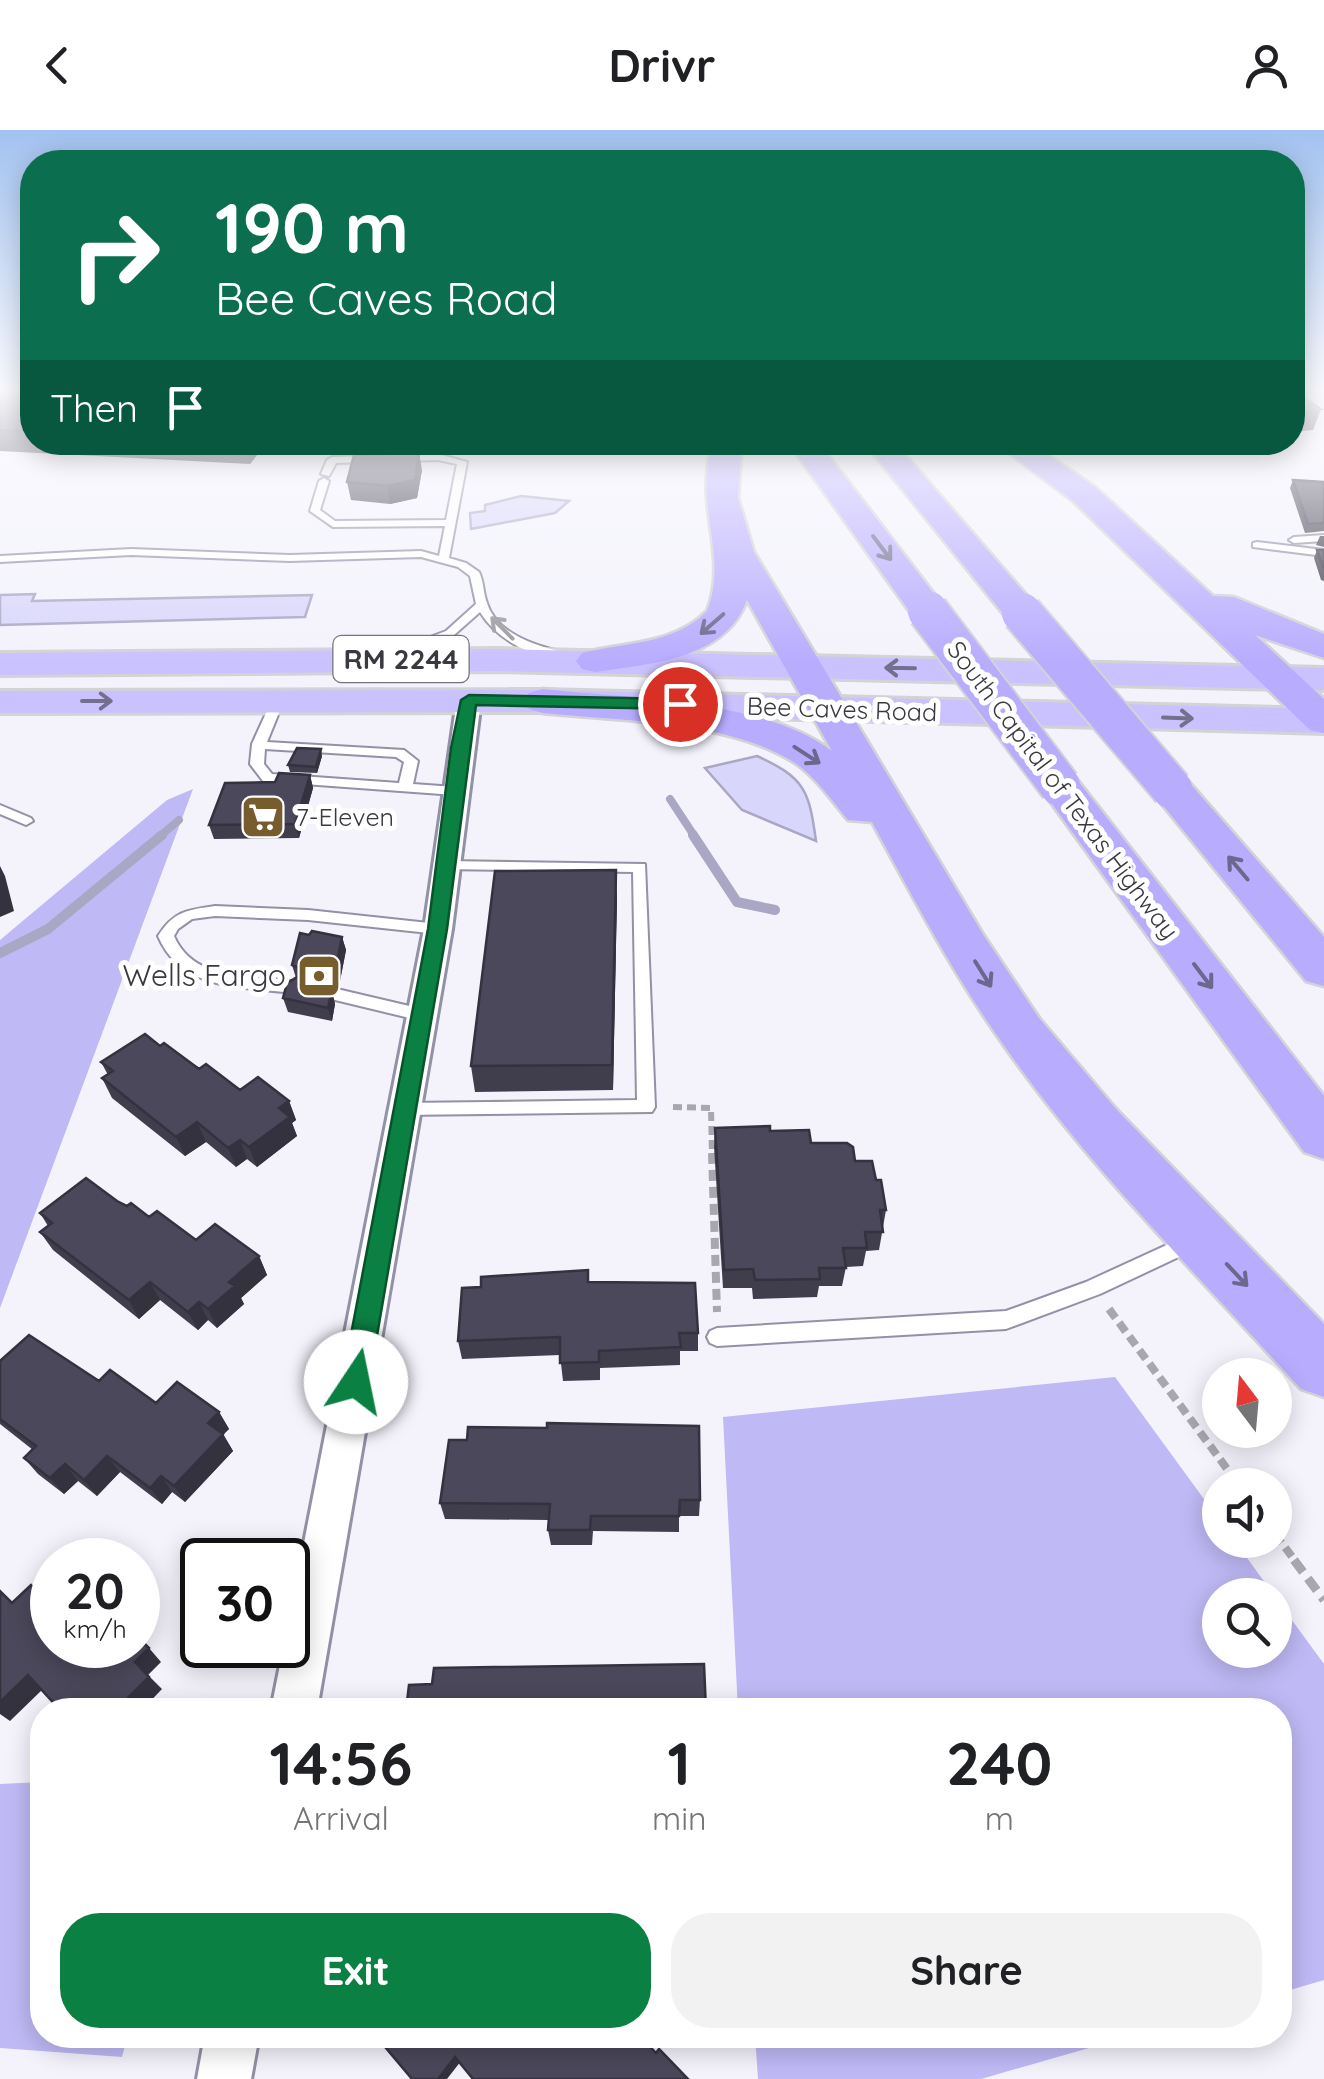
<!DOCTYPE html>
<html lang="en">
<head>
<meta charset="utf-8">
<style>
	:root { --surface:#fff; --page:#f2f2f2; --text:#202124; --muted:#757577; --accent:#0b8043 }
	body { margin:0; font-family:Quicksand,sans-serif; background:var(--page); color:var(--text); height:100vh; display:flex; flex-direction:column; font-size:38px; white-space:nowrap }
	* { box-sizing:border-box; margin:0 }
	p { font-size:32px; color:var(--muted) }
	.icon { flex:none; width:55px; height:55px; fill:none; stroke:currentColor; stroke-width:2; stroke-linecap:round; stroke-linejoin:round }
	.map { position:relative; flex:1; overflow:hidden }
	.drawer { position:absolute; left:30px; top:1568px; width:1262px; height:350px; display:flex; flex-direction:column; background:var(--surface); border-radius:40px; box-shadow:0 5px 25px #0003 }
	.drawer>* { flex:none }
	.guide { position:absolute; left:20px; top:20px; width:1285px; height:305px; border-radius:40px; box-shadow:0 5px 25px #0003; background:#0b6e4f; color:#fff; overflow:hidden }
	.needle { width:65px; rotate:344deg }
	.buttons { position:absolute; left:1202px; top:1228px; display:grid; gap:20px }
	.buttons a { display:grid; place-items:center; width:90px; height:90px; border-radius:50%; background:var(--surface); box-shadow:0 5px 25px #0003; font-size:50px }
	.speed { position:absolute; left:30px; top:1408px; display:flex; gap:20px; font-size:50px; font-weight:700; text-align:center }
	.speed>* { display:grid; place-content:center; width:130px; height:130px; border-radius:50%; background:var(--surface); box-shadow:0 5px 25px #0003; line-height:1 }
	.speed small { font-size:25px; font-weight:400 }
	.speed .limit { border:5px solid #111; border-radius:15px; background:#fff; color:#111 }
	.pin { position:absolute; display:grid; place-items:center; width:85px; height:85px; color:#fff; margin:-42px; border:5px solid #fff; border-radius:50%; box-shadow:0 2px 10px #0007 }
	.me { position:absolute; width:110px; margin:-55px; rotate:11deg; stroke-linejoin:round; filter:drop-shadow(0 0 8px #0008) }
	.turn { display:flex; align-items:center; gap:35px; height:210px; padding:0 30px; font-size:45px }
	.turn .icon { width:130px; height:130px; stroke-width:2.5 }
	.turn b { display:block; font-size:70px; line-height:85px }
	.then { display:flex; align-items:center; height:95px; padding:0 30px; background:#0003; gap:20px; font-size:38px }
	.eta { display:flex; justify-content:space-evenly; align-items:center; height:170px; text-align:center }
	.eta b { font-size:60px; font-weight:800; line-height:70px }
	.primary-button { display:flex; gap:20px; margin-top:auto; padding:20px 30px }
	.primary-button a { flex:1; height:115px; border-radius:40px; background:var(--accent); color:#fff; font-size:40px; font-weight:800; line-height:115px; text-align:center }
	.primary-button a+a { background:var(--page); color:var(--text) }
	header { display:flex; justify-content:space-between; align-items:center; height:130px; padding:0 30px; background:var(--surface); font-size:45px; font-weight:800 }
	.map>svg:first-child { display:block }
	.green { fill:#bfb9f5 }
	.water { fill:#d9d6fb; stroke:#a9a7c3; stroke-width:2.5 }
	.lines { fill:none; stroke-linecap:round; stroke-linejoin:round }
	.stream-far1 { stroke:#a9a7c3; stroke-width:8 }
	.stream { stroke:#a9a7c3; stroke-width:10 }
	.service-casing { stroke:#9291a5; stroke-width:4 }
	.minor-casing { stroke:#9291a5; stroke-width:6 }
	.primary-casing { stroke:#d3d3d5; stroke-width:6 }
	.trunk-casing { stroke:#d3d3d5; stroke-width:5 }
	.path-far2 { stroke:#a7a7af; stroke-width:6; stroke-dasharray:9 5; stroke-linecap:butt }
	.path-far1 { stroke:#a7a7af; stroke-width:8; stroke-dasharray:11 6; stroke-linecap:butt }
	.path { stroke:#a7a7af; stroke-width:9; stroke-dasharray:15 8; stroke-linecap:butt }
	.service { fill:#fff; fill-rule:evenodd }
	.minor { fill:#fff; fill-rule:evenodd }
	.primary { fill:#cac1ff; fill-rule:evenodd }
	.trunk { fill:#b8acff; fill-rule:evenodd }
	.trunk-bridge-casing { stroke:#d3d3d5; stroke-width:44; stroke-linecap:butt }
	.trunk-bridge { stroke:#b8acff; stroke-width:40 }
	.wall { fill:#403e4d }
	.shaded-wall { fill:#34323f }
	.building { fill:#4a485a; stroke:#34323f; stroke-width:2.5 }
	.oneway { stroke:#6c678d }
	.oneway2 { stroke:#9c9ca0 }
	.oneway3 { stroke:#736f8d }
	.route { fill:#0b8043; stroke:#07532c; stroke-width:2.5 }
	.labels { text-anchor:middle; stroke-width:10; stroke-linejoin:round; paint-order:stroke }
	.far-street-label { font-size:25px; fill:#393941; stroke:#fff }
	.far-poi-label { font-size:25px; fill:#393941; stroke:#fff; text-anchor:start }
	.shield { fill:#fff; stroke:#74747a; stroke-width:2.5 }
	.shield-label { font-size:28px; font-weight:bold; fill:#393941 }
	.poi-label { font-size:30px; fill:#393941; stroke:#fff; text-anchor:end }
</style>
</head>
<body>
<header><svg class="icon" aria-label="back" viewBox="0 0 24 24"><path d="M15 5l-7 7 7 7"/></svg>Drivr<svg class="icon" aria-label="person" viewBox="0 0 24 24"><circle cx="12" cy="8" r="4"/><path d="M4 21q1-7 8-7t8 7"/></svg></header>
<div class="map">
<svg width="1324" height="1949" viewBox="0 0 1324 1949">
	<rect width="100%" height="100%" fill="#f4f3fc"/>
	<path class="green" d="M193,659L0,1178V810L167,670Z
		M1115,1247L1220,1391V1410H1234L1274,1465H1220V1520H1275V1467L1324,1534V1850L1280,1863V1580H738L723,1287Z
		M42,1652V1905H128L122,1927L0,1918V1654Z
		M755,1905H1134L981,1949H758Z"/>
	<path class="water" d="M521,366L569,371L555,383L471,399L470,383L485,381V375Z
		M35,464L32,471L312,465L305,487L0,495V465Z
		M757,626C805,648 809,660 816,711L742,680L705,638Z"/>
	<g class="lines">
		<path class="stream-far1" d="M670,669L695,707
			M159,707L179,690"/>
		<path class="stream" d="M693,705L737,772L775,780
			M0,823L48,799L162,705"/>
		<defs>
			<path id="service" d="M438,324L467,332L449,428L466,433L479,442C484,452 483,463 487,473C496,502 532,515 559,521V527C529,527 496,508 480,482L454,505L391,531H383V525L446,501L476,474L470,446L458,437L421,427L290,431L131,425L0,432V426L131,419L290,425L421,421L439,426L445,396L333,397L310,381L319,351L324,348L329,351L320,380L335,391L446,390L457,334L438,330L336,333L329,346L321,344L327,330L332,327Z
				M1324,405V411L1294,413L1289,410L1294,407Z
				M1257,412L1324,420V426L1253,417V413Z
				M278,566L284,570L267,612L404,620L418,631L413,654L455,657L462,661L455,665L263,651L250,634L252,614L272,570ZM265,619L396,627L404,632L399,653L272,644L264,634Z
				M0,675L31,688L33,691L26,695L0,684Z
				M447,731L645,734L655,977L652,982L399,985L396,980L399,975L405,973L637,970L633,742L442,739V733Z
				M215,776L308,780L438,794L446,799L438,804L308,790L215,786L192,789L178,799L174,806C195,855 257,843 300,853L302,857L294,863C243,857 181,861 158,806C174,781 187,780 215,776Z
				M337,859L422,879L430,885L422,891L331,869L329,865L331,861Z
				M1195,1102L1202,1104L1205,1110L1202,1116L1100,1164L1006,1199L717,1216L710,1213L707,1207L710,1201L717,1198L1006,1181L1086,1152Z"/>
			<path id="minor" d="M469,563L481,570L452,799L317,1580H271L284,1515H288V1495L424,799L457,570Z
				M205,1905H259L251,1949H197Z"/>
			<path id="primary" d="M497,519L1324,538V560L497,541L0,545V523Z
				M543,560L1324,579V603L543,582L0,583V561Z"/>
			<path id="trunk" d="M712,312H742L738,368L754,422L984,806L1039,888L1116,979L1324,1194V1267L1301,1259C1200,1147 1089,1038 1003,914C953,844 913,767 872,692L848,690C832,671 816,647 795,633C728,590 620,591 543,583L529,579L523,571L529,563L543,559C629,569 760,568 832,621L747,470C725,530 649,534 595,542L582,539L576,531L582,523C625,512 674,515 707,481C722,444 710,406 707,369C705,350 708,331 712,312Z
				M788,312H818L941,473L946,481L941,489L928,492L915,489Z
				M864,312H894L1035,475L1040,483L1035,491L1022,494L1009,491Z
				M994,312H1029L1095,357L1213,466L1234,467L1324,504V528L1255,505L1324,569V603L1310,600L1073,371Z
				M1060,643L1075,647L1324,966V1029L1304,1022L1039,656L1045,647Z
				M1172,646L1187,650L1324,807V856L1306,851L1157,668L1151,659L1157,650Z"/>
		</defs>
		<use href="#service" class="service-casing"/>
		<use href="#minor" class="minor-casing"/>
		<use href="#primary" class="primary-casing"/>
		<use href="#trunk" class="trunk-casing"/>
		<path class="path-far2" d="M673,977L711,978L712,1026"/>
		<path class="path-far1" d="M712,1023L717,1182
			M1109,1179L1239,1355
			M1275,1404L1296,1432"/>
		<path class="path" d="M1294,1430L1324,1470"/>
		<use href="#service" class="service"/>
		<use href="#minor" class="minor"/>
		<use href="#primary" class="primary"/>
		<use href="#trunk" class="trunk"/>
		<defs>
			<path id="trunk-bridge" d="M928,481L1060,656
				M1022,483L1172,659"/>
		</defs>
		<use href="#trunk-bridge" class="trunk-bridge-casing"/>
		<use href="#trunk-bridge" class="trunk-bridge"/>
	</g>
	<path class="wall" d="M0,259H32V312H267L250,334L0,321Z
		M422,340L417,368L390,374L351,370L347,352Z
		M1293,350L1324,352V401L1305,403L1290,358Z
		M1320,406H1324V417L1316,415Z
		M1317,420H1324V451L1321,450L1314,428Z
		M322,626L317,643L290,642L288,635Z
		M310,645L313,658L299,708L214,709L209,695L275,652Z
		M617,766L613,960L475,962L471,936Z
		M309,805L342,807L346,820L339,856L329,859L335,874L332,891L288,882L283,868L296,848L292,835Z
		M160,916L240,960L289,971L296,990L292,993L297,1006L257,1037L247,1029L236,1037L206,1012L185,1026L112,968L102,948L108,945L101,932Z
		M715,998L770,1001L811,1013L855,1031L876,1050L886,1080L879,1120L866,1121L863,1136L846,1137L842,1156H819L817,1167L753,1169L752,1158H723L714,1017Z
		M117,1071L196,1110L259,1126L267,1145L241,1168L244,1174L217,1198L208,1190L198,1200L160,1170L139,1189L53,1120L40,1102L48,1096L40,1083Z
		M588,1140L589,1152L698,1203V1221H680V1235L600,1238V1250L563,1251L560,1225L462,1229L458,1211L481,1157Z
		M0,1231L99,1251L156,1273L219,1282L229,1299L223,1304L233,1321L185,1372L172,1362L162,1374L120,1342L97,1366L78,1351L64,1364L38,1344L24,1328L33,1320L0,1294Z
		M700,1370L699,1386H679V1402L593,1401L592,1415H551L548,1400L549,1390L445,1389L440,1373Z"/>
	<path class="shaded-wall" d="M1321,279L1313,300L1292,302V282Z
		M245,312H267L250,334Z
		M419,323L422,340L417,368L390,374L387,356Z
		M321,619L322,626L317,643L316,637Z
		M310,645L313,658L299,708L295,694Z
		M0,736L5,746L14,781L0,787Z
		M616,740L617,766L613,960L612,935Z
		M342,807L346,820L339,856L330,857L326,863L322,850Z
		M332,860L335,874L332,891L328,878Z
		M289,971L296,990L292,993L297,1006L257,1037L249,1017L279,978Z
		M197,992L206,1012L185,1026L176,1007Z
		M240,1010L247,1029L236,1037L228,1018Z
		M259,1126L267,1145L241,1168L244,1174L217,1198L208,1179L229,1152Z
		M150,1152L160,1170L139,1189L129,1170Z
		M199,1172L208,1190L198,1200L188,1182Z
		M219,1282L229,1299L218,1310L208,1293Z
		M223,1304L233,1321L185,1372L174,1356Z
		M107,1326L120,1342L97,1366L84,1350Z
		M65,1334L78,1351L64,1364L50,1348Z
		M161,1346L172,1362L162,1374L150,1358Z
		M149,1518L161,1532L148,1545L162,1559L142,1580H116L135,1532Z
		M28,1545L44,1558L10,1591L0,1584V1572Z
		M455,1927L461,1931L447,1949H438Z"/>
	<path class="building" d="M0,259H32V302L0,300Z
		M1292,260L1321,279L1292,282Z
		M419,323L415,350L387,356L347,352L354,325Z
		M1293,350L1324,352V393L1308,394Z
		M1317,420H1324V439Z
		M297,618L321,619L316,637L288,635Z
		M279,643L310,645L295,694L209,695L225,653L275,652Z
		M616,740L612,935L471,936L495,741Z
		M312,801L342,807L335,842L326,844L322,850L324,857L332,860L328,878L283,868L287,853L302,844L299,838L292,835L300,803L309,805Z
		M145,904L160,916L164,913L199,939L206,934L240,960L258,947L289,971L279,978L290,987L249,1017L240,1010L228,1018L197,992L176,1007L102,948L113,941L101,932Z
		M770,996V1001L809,1000L811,1013H847L853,1017L855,1031H872L876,1050H881L886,1080H880L883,1102H865L867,1118H843L846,1138H819L820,1149L755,1150L753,1139L724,1140L715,998Z
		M86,1048L117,1071L127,1076L131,1073L149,1087L157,1081L196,1110L215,1094L259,1126L229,1152L235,1156L208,1179L199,1172L188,1182L150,1152L129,1170L40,1102L52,1093L40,1083Z
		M588,1140V1152L695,1153L698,1203H679L681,1217L599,1221V1232L560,1233V1207L458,1211L462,1158L481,1157V1147Z
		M29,1205L99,1251L110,1240L156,1273L177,1252L219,1282L208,1293L223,1304L174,1356L161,1346L150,1358L107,1326L84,1350L65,1334L50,1348L24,1328L36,1316L0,1289V1231Z
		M547,1293L699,1296L700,1370H680L679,1386H591L590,1400H548L550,1374L440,1373L449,1310H467L468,1297L547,1298Z
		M31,1455L52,1478V1515H138V1507L149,1518L135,1532L149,1547L116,1580H60L28,1545L0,1572V1461L12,1473Z
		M704,1534L706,1580H406L409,1555L432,1554L434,1538Z
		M375,1905H639L656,1923L659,1919L688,1949H473L455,1927L438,1949H412Z"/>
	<defs><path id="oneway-shaft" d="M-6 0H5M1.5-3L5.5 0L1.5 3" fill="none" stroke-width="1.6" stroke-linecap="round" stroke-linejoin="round" transform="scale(2.5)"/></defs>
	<g class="oneway">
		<use href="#oneway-shaft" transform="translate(882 418) rotate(53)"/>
		<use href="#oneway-shaft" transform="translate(712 494) rotate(139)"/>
		<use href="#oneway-shaft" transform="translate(807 625) rotate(33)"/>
		<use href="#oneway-shaft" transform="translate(1238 738) rotate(-130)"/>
		<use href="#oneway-shaft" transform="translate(983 844) rotate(58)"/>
		<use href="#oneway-shaft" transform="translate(1203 846) rotate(53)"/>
		<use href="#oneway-shaft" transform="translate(1237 1145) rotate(47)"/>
	</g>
	<use class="oneway2" href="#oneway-shaft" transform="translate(502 498) rotate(-135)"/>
	<g class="oneway3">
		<use href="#oneway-shaft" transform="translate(900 538) rotate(-179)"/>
		<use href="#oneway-shaft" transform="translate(97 571)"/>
		<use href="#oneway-shaft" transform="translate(1178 588) rotate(2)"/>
	</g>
	<linearGradient id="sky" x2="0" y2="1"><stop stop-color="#a2c2f0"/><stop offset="0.49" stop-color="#fafafe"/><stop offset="1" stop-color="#fafafe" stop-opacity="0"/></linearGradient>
	<rect width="1324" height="532" fill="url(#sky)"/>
	<path class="route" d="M469,565L680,569L688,574L680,579L476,575L447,799L369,1252L365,1260L356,1264L346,1260L342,1252L428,799L451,618L461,570Z"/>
	<defs>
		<symbol id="supermarket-square" viewBox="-11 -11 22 22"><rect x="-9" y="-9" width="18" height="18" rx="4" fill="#775c2e" stroke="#fff"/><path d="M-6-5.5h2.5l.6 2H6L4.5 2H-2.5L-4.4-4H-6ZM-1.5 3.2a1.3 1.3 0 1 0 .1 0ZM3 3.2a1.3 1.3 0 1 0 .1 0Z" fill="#fff"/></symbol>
		<symbol id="bank-square" viewBox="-11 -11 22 22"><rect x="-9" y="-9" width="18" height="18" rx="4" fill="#775c2e" stroke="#fff"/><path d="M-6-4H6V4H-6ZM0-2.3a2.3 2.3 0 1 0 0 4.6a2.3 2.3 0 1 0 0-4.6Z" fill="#fff"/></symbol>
	</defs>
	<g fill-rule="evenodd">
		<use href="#supermarket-square" x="238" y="662" width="50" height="50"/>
		<use href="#bank-square" x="294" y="821" width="50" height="50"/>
	</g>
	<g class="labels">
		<g class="far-street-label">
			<text transform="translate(842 579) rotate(2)" y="9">Bee Caves Road</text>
			<text transform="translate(1063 660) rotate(53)" y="9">South Capital of Texas Highway</text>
		</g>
		<g class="far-poi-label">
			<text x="296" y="696">7-Eleven</text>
		</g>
		<rect class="shield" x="333.5" y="506" width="135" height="46" rx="8"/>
		<g class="shield-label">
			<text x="401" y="539">RM 2244</text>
		</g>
		<g class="poi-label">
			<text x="286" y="856">Wells Fargo</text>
		</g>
	</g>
</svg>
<div class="buttons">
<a><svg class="needle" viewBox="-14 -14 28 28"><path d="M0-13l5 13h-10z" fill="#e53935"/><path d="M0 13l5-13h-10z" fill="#757577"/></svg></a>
<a><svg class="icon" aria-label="sound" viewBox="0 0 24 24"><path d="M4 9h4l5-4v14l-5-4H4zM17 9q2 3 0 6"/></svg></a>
<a><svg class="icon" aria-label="search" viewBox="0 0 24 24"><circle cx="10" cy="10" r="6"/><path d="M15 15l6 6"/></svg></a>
</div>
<div class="speed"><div>20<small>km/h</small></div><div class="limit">30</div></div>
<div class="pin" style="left:680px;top:574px;background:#d93025"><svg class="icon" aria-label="arrive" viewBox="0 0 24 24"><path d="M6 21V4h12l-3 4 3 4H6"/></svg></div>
<svg class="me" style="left:356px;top:1252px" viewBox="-20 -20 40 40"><circle r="19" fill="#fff"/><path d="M0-13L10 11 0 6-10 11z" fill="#0b8043"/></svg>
<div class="guide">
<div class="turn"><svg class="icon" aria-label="right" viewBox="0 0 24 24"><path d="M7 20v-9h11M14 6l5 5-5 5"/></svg><div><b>190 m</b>Bee Caves Road</div></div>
<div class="then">Then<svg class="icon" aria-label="arrive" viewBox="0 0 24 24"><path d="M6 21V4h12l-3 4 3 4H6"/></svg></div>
</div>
<section class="drawer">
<div class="eta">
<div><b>14:56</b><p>Arrival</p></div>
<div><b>1</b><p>min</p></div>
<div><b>240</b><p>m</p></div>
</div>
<div class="primary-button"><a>Exit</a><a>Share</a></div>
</section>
</div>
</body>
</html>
